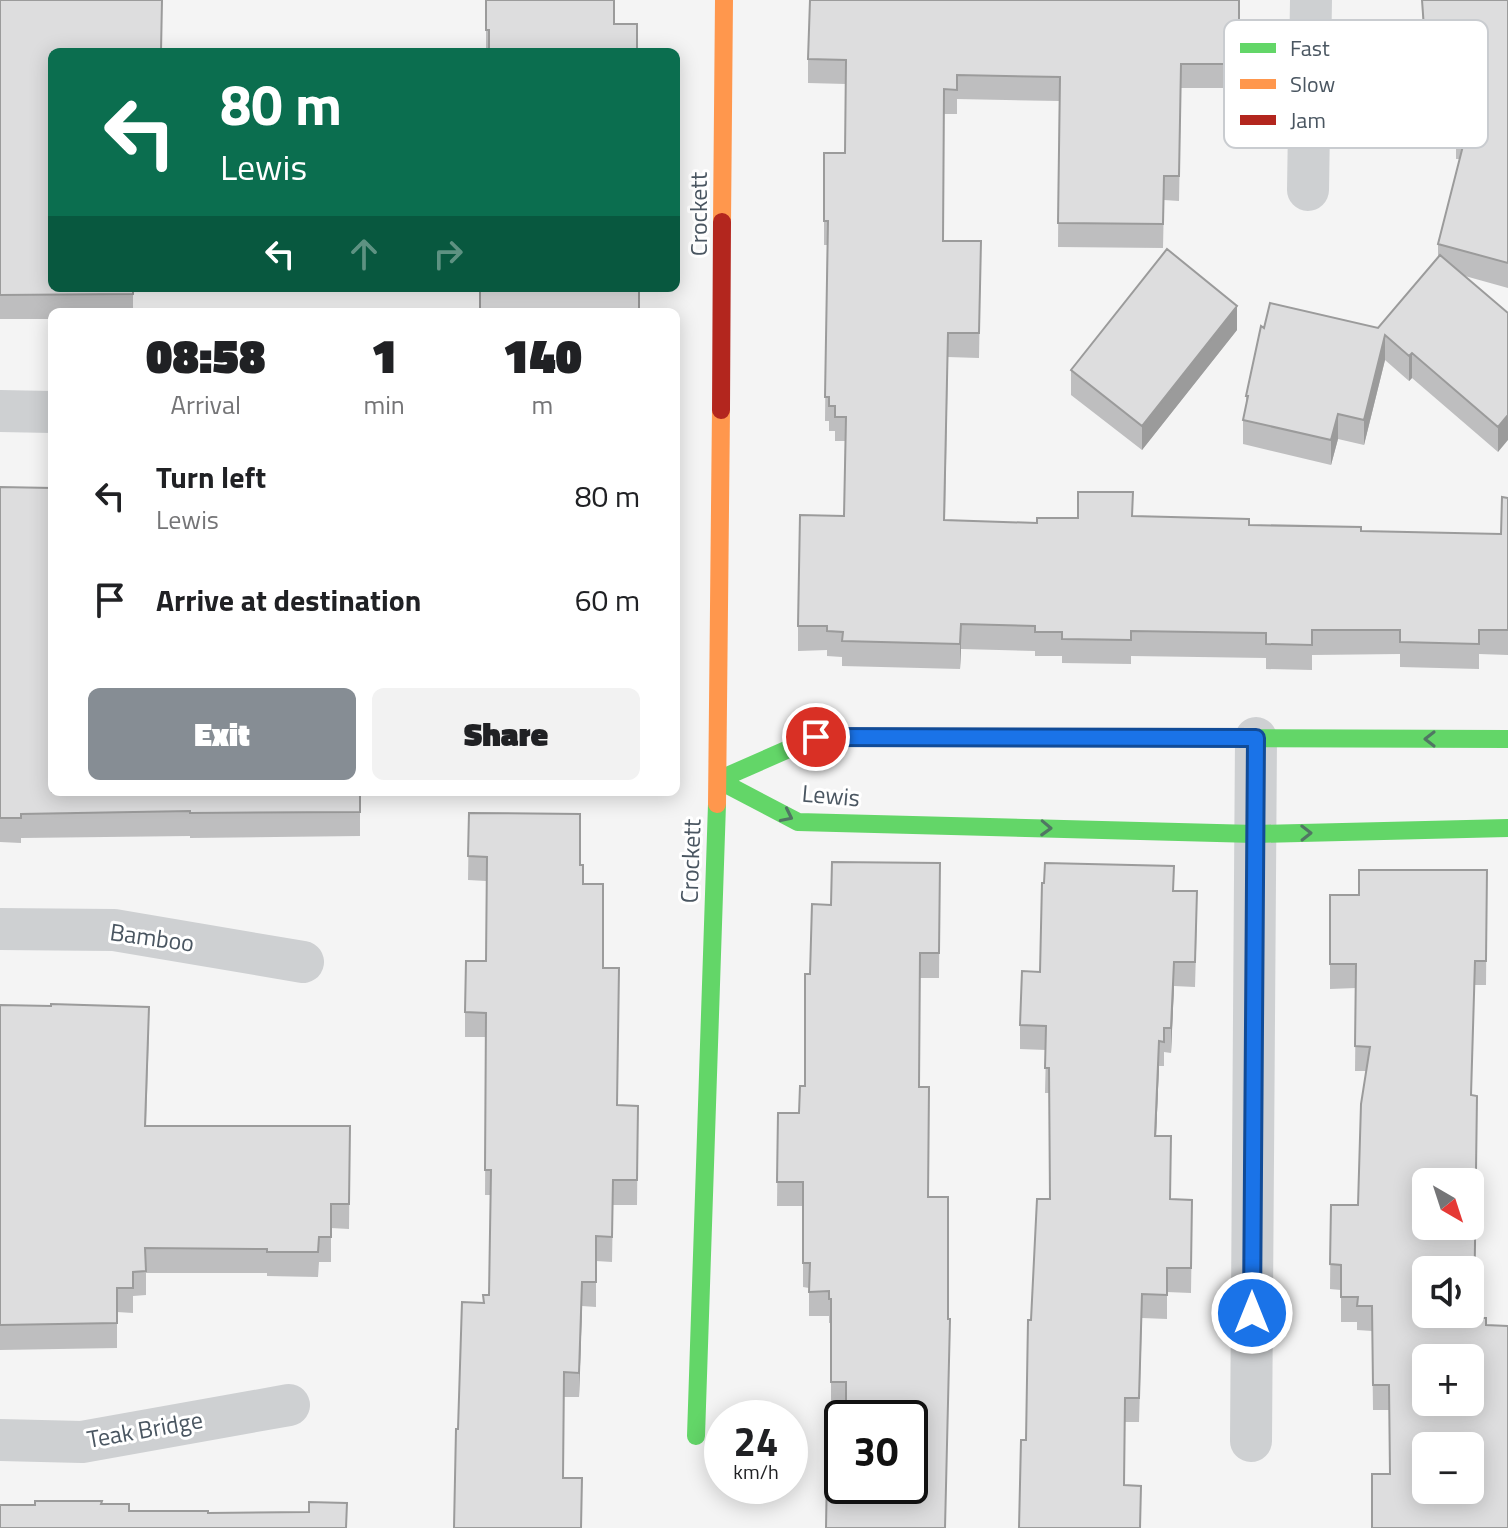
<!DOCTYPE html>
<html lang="en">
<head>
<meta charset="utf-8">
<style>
	:root { --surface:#fff; --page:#f2f2f2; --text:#202124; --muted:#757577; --accent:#868d94 }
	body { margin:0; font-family:"Titillium Web",sans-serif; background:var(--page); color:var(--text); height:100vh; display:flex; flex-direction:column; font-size:30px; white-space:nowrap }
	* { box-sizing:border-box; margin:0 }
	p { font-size:26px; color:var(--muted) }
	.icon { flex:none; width:44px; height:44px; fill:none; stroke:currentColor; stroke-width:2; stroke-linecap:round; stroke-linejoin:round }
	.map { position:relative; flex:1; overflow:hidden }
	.details { position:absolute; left:48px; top:308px; width:632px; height:488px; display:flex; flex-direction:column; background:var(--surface); border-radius:12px; box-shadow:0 4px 20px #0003 }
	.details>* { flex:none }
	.guide { position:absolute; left:48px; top:48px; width:632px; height:244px; border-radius:12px; box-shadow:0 4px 20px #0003; background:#0b6e4f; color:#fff; overflow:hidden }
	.needle { width:52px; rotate:141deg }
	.tools { position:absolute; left:1412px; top:1168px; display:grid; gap:16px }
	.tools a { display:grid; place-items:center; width:72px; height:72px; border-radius:12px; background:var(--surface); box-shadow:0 4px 20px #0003; font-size:40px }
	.speed { position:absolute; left:704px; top:1400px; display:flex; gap:16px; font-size:40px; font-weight:700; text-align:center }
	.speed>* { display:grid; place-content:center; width:104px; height:104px; border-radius:50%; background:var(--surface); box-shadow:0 4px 20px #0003; line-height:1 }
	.speed small { font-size:20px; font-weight:400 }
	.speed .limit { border:4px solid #111; border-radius:12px; background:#fff; color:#111 }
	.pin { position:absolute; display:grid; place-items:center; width:68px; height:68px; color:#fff; margin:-34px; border:4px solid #fff; border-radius:50%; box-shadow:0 2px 8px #0007 }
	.me { position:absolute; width:88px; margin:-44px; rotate:0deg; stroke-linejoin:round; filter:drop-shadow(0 0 6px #0008) }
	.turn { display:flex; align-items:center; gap:28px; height:168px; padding:0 40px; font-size:36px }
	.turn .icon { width:104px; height:104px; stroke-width:2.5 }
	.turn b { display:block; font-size:56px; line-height:68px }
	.lanes { display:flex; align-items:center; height:76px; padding:0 40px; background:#0003; justify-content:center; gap:40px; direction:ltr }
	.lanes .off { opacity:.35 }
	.eta { display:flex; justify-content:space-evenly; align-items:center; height:136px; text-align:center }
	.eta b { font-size:48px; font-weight:800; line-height:56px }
	.cta { display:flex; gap:16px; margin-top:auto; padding:16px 40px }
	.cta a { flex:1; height:92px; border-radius:12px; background:var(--accent); color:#fff; font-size:32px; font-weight:800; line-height:92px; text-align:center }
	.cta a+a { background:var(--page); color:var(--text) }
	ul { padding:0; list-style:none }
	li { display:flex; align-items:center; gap:24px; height:104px; padding:0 40px }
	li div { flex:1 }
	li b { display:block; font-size:30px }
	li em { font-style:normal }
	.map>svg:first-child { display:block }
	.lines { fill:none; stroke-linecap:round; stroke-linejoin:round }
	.street { stroke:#ced0d2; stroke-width:42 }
	.fast { stroke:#63d668; stroke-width:18 }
	.slow { stroke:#ff974d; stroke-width:18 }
	.jam { stroke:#b3261e; stroke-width:18 }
	.wall { fill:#bebebf }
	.shaded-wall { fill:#9b9b9b }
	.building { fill:#ddddde; stroke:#9b9b9b; stroke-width:2; fill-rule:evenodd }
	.oneway { stroke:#507663 }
	.route-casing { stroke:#114b97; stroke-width:20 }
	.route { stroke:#1a73e8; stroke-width:14 }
	.labels { text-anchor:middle; stroke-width:6; stroke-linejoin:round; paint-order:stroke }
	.street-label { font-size:24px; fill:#4a5661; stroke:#fff }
	.key { fill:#fff; stroke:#c9ccd0; stroke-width:2 }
	.key-label { font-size:22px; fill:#4a5661 }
</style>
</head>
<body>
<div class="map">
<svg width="1508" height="1528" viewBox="0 0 1508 1528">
	<rect width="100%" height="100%" fill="#f4f4f4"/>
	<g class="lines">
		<path class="street" d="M1308,190L1311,0
			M0,411L52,412
			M0,929L114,930L303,962
			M0,1440L82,1442L289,1405
			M1251,1441L1256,738"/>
		<path class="fast" d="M718,780L798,822L1255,834L1508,828
			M718,780L816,737L1508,739
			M696,1436L717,804"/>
		<path class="slow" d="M722,222L724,0
			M717,804L721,410"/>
		<path class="jam" d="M721,410L722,222"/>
	</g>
	<path class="wall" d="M0,0L52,52L133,288V312H52V319H0Z
		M486,0L614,24L637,52H486Z
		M1239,0V88H1181L1179,201L1164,200L1163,248L1058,247L1059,101L957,99V114H944V241H981L979,358L948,357L945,520L1037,523L1078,518L1133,516L1249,525L1361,531L1501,534L1508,498V655L1479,654V669L1400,667V654L1312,655V670L1266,669V658L1131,656V664L1062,663V656H1035V651L961,649L960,669L842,666V657L827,656V650L798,651V626L844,516L845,441H835V431H829V421H825L827,245H824V221L845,153L846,84L808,83V59Z
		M1422,0H1508V288L1465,276L1508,313L1498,452L1412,378L1409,381L1385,360L1364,445L1338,439L1331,465L1243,444V420L1246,408V396L1264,328H1378L1438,258V244L1460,159H1456V133H1440L1441,53H1424Z
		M1237,330L1142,450L1071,395V370Z
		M0,487L360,792V836L190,838V836L21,838V843L0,842Z
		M469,813L580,865L603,968L618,1105L638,1106L637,1205H613L612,1262L596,1261V1307L582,1306L579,1397H564L563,1478L582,1528L458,1429L483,1303L489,1295L491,1195H485L486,1037H465V1012L486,961V881L468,880Z
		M940,863L939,978H920L910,1486L846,1406H831V1323H829V1316H809V1288L803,1287V1206H777L778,1113H799L805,1086L810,974L831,905Z
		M1487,870L1486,985H1475L1390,1474L1389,1410H1373L1372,1331L1357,1330V1322H1341V1290L1330,1289L1331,1205H1358L1366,1071H1355L1356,988L1330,989V895H1359Z
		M1174,891L1197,916L1195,987L1174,986L1171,1053L1164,1052V1066H1159L1156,1136L1171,1199L1192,1224L1191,1293L1167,1292V1319L1142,1318L1139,1422H1125L1124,1485L1140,1528L1026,1440L1031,1320L1050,1199L1049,1093H1045L1046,1050L1020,1049V1025L1040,972Z
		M0,1005L149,1031L146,1126H350L349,1229L331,1228V1262H319L318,1277L267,1276V1273H146V1295L133,1296V1313L117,1312V1348L0,1350Z"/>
	<path class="shaded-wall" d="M1237,306V330L1142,450V426Z
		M1385,335V360L1364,445V420Z
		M1412,353V378L1409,381V356Z
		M1338,414V439L1331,465V440Z
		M1508,415V440L1498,452V427Z
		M961,624V649L960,669V644Z
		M1174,962V986L1171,1053V1028Z
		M1159,1041V1066L1155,1160V1136Z
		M582,1282V1306L579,1397V1373Z"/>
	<path class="building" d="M0,0H162L161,52H52V288H133V294L0,295Z
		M486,0H614V24H637V52H489V30H486Z
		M810,0H1239V64H1181L1179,176H1164L1163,224L1058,223L1060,77L957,75V90L944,89L943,241H981L979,333H948L944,520L1037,523V518H1078V492H1133L1132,516L1249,519V525L1361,527V531L1501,534L1502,497L1508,498V630H1479V644L1400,642V630H1312V645L1266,644V633L1131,631V640L1062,639V632H1035V626L961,624L960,644L842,641L843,632L827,631V626H798L800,515L844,516L846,417H835V406H829V397H825L828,221H824V153H845L846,60L808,59Z
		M1422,0H1508V263L1438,244L1466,134H1456V108L1440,109L1441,28H1424Z
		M1167,249L1237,306L1142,426L1071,370Z
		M1440,255L1508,313V415L1498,427L1412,353L1409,356L1385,335L1364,420L1338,414L1331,440L1243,420L1248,396H1246L1261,326L1264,328L1270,303L1378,328Z
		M480,288H639V312H480Z
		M0,487L52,488V792H360V812L190,813V811L21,814V818H0Z
		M469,813L580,814V865H583V884H603V968H619L617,1105L638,1106L637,1180H613L612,1237L596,1236V1282H582L579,1373L564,1372L563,1478H582L581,1528H454L456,1429H458L462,1302L484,1303L483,1295H489L491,1170H485L486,1013L465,1012L466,961H486L487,857L468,856Z
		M832,862L940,863L939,953H920L919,1087H929L928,1197H948V1319H950L945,1528H826L827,1468H842V1486H910V1418H846V1382H831V1299H829V1291L809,1292L810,1263H803V1182H777L778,1113H799L800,1086H805V974H810L812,904L831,905Z
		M1045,863L1174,866L1173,891H1197L1195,962H1174L1171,1028H1164V1042L1159,1041L1155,1136H1171L1170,1199L1192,1200L1191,1268H1167V1295L1142,1294L1139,1398H1125L1124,1485L1141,1486L1140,1528H1019L1021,1440H1026L1028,1320H1031L1037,1199H1050L1049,1068H1045L1046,1026L1020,1025L1022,971L1040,972L1042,883H1044Z
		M1359,870H1487L1486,961H1475L1471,1095L1477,1096L1474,1318H1486V1325L1508,1326V1528H1372V1474H1390L1389,1385H1373L1372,1306H1357L1358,1297H1341V1265L1330,1264L1331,1205H1358L1361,1104L1370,1047L1355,1046L1356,964H1330V895H1359ZM1426,1182H1470V1226H1426ZM1426,1270H1470V1314H1426ZM1426,1358H1470V1402H1426ZM1426,1446H1470V1490H1426Z
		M51,1004L149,1007L145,1126H350L349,1204H331V1237H319L318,1252H267V1249L145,1248L146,1271L133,1272V1288H117V1323L0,1325V1005L51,1006Z
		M35,1501H102L101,1504H129V1511H208V1513L309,1512V1502L347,1503L346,1528H0V1505H35Z"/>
	<defs><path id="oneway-chevron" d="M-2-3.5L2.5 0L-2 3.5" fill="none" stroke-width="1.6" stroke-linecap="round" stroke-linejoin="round" transform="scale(2)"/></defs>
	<g class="oneway">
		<use href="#oneway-chevron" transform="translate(1430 739) rotate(-180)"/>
		<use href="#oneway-chevron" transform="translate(787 816) rotate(26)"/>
		<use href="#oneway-chevron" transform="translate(1046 828) rotate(2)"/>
		<use href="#oneway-chevron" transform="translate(1306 833) rotate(-1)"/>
	</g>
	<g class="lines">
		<defs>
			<path id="route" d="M816,737L1256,738L1252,1313"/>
		</defs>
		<use href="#route" class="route-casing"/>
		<use href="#route" class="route"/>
	</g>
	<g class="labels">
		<g class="street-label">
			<text transform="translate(699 214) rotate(-90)" y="8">Crockett</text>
			<text transform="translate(831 796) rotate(5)" y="8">Lewis</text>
			<text transform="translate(691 861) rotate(-88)" y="8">Crockett</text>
			<text transform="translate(152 938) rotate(8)" y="8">Bamboo</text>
			<text transform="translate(145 1430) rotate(-10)" y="8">Teak Bridge</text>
		</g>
	</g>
	<rect x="1224" y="20" width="264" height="128" rx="12" class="key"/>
	<rect x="1240" y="43" width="36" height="10" fill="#63d668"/>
	<rect x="1240" y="79" width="36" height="10" fill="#ff974d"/>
	<rect x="1240" y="115" width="36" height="10" fill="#b3261e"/>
	<g class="key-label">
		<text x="1290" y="56">Fast</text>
		<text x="1290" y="92">Slow</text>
		<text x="1290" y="128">Jam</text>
	</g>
</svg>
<div class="tools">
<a><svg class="needle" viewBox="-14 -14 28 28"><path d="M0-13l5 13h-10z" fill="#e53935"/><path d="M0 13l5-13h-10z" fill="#757577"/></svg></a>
<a><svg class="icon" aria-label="sound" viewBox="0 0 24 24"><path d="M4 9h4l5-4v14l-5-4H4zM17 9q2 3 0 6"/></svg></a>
<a>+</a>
<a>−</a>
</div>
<div class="speed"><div>24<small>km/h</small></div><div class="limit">30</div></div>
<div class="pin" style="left:816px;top:737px;background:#d93025"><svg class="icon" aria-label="arrive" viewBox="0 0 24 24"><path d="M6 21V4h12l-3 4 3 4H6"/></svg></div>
<svg class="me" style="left:1252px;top:1313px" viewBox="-20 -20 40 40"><circle r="17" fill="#1a73e8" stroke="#fff" stroke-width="3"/><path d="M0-11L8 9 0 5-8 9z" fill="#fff"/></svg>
<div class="guide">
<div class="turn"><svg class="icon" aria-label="left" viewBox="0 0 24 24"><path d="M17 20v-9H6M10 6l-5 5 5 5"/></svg><div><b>80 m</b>Lewis</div></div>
<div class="lanes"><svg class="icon" aria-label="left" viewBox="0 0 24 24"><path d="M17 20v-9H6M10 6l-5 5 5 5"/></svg><svg class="icon off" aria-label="ahead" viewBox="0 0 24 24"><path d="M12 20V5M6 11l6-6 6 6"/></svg><svg class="icon off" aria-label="right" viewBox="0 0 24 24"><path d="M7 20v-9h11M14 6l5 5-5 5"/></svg></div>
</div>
<section class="details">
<div class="eta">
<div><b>08:58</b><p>Arrival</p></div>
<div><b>1</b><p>min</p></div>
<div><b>140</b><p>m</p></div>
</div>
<ul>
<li><svg class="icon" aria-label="left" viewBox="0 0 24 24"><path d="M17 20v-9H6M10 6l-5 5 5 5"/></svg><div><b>Turn left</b><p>Lewis</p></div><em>80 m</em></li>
<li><svg class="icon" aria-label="arrive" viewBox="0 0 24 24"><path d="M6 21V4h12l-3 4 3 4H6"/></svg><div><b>Arrive at destination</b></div><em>60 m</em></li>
</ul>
<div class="cta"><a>Exit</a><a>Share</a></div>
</section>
</div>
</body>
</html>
